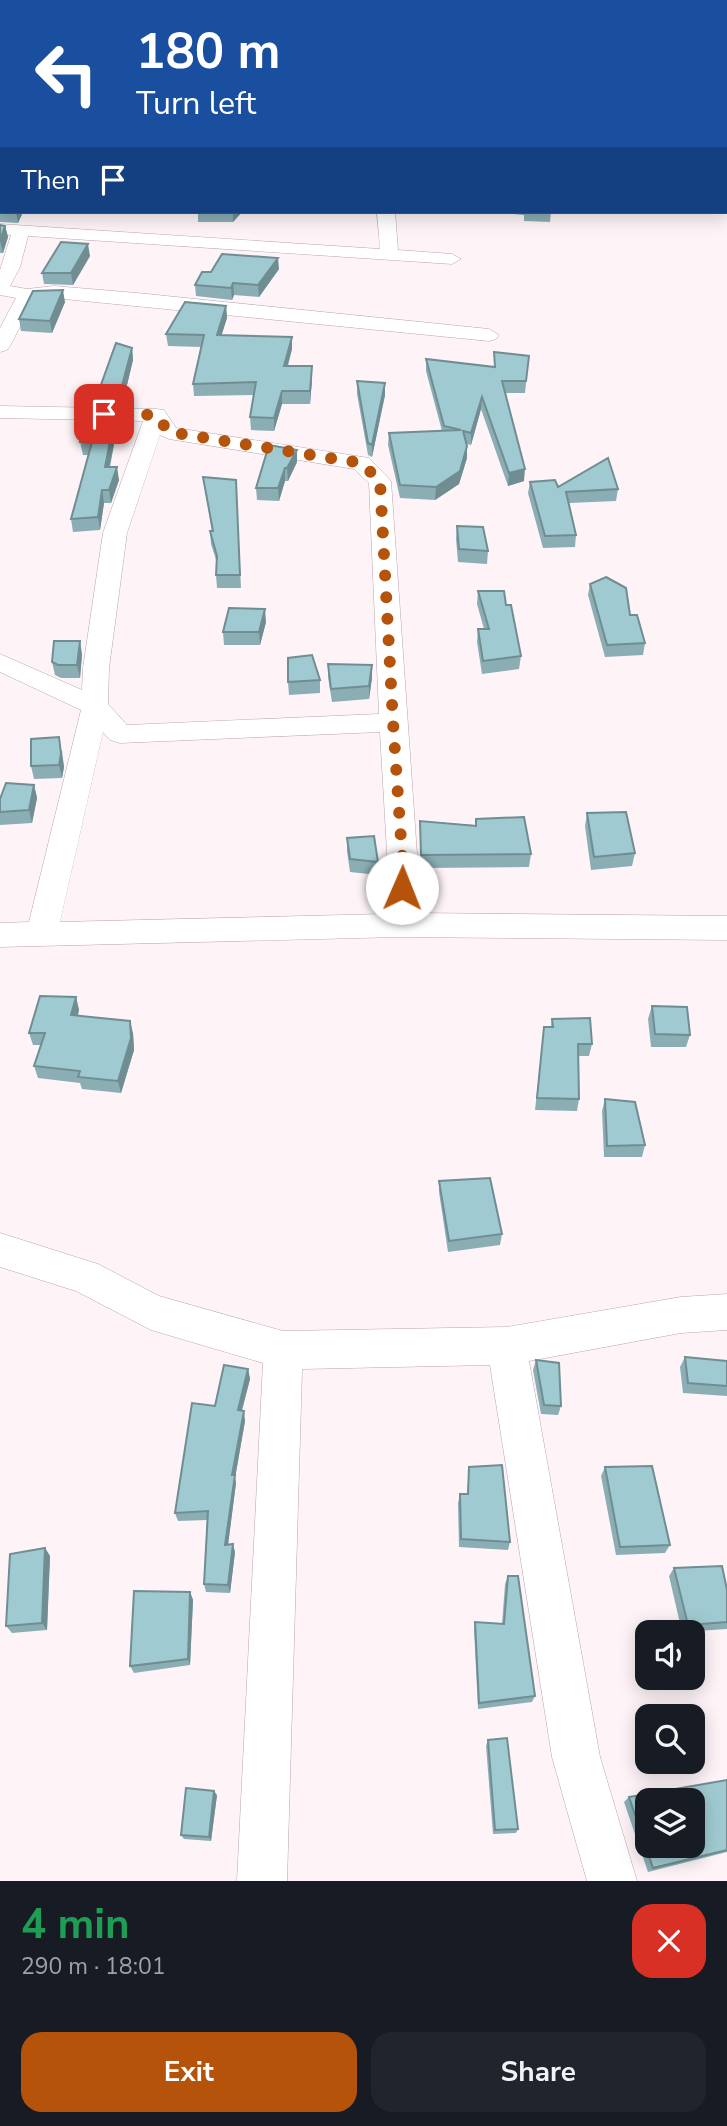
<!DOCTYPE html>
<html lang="en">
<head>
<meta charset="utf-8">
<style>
	:root { --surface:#171b24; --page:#20242c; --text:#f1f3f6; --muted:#9ea1a6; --accent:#b45309 }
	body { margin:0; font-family:"Nunito Sans",sans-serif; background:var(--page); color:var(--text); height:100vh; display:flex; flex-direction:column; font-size:26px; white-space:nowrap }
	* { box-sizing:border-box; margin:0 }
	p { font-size:23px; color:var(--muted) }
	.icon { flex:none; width:38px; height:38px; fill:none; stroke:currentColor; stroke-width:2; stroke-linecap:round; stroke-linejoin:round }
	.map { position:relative; height:1881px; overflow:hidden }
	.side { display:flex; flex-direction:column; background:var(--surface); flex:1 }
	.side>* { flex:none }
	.hud { position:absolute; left:0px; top:0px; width:728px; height:214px; box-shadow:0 4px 18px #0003; background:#1a4fa0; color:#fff; overflow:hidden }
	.buttons { position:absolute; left:635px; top:1620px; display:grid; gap:14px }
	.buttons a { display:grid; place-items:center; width:70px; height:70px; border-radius:14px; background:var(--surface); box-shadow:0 4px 18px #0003; font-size:35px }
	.pin { position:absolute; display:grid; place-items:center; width:60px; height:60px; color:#fff; margin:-30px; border-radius:14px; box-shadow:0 4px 10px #0006 }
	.me { position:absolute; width:77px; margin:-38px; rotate:1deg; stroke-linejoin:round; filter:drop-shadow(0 0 5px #0008) }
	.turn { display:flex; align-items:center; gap:24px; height:147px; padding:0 21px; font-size:32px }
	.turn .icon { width:91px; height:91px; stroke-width:2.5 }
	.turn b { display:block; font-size:49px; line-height:60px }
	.then { display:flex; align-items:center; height:66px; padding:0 21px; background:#0003; gap:14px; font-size:26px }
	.round { display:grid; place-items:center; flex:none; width:74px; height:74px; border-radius:21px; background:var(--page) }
	.summary { display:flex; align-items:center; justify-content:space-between; height:119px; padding:0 21px }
	h1 { font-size:42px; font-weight:700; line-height:52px; color:#1e9e55 }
	.action { display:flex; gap:14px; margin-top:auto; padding:14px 21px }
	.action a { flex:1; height:80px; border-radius:21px; background:var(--accent); color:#fff; font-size:28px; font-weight:700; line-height:80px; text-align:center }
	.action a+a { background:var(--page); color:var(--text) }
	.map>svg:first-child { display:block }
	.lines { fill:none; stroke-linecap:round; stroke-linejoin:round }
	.street-casing { stroke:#bba3ad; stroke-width:1 }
	.street { fill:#fff; fill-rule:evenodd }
	.wall { fill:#8aaeb4 }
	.shaded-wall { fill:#708d92 }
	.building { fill:#a0cad1; stroke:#708d92; stroke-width:2; fill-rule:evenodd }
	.route { stroke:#b45309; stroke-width:12; stroke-dasharray:0 21.6 }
</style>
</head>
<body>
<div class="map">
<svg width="727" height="1881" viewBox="0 0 727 1881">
	<rect width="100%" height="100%" fill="#fef4f8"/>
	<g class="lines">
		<defs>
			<path id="street" d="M0,27H2V36H0Z
				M0,77H2V85H0Z
				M0,168H2V178H0Z
				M377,212H395L398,250L452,254L461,259L452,264L28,236L20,267L10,286L27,289L54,286L137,293L489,329L499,335L496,339L489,341L54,298L34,300L10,346L7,350L0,352V328L16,298L0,295V270L11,235L0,234V224L380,249Z
				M0,406L156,409L164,410L176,428L369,458L391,481L418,869L415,913L727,916V940L399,937L0,947V923L29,922L81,710L0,672V654L82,690L83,668L103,533L143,421L0,418ZM160,435L169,439L354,469L369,483L379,714L127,725L108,704L109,668L127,533ZM103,732L110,740L120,743L380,732L388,869L384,914L60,922Z
				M0,1233L98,1264L159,1296L283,1331L507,1327L681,1297L727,1294V1330L681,1333L529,1361L600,1757L637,1881H587L552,1757L490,1365L302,1369L287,1881H237L263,1363L151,1330L76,1291L0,1267Z"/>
		</defs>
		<use href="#street" class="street-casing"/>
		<use href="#street" class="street"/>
	</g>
	<path class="wall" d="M0,0H60L55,2H0Z
		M70,0H466L476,2H345V1V2H72Z
		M0,119H2V154H0Z
		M0,195H2V212H23L18,223L0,222Z
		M198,212H242L233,222H198Z
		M492,212H551L550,222L524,221V215Z
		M0,225L5,226L8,237L3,253H0Z
		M90,256L73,285L44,284L42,273Z
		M279,269L259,297L234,295L232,300L196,296L195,285L211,272Z
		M65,302L52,333L21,331L19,319Z
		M226,306L227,318L221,335L292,337V349L288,366L312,379L310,404H282L274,431L251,430L250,417L254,395L194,396L193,384L201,347L168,346L166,334Z
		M132,348L133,360L122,406L100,405L98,393Z
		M494,352L529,356L525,393H506L524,481L508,486L481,409L471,445L467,444V458L459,484L435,500L400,498L388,445L389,433L442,431L426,371V359L494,367Z
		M357,381L385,395L372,457L368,455L357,394Z
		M116,411L118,423L110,467L119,480L111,503H104L100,530L73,532L71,519L89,455H83L80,442Z
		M297,450V462L288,481H285L279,501L257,500L256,488Z
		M203,477L236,480L241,588H217L216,575L217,563L211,544L210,531H212Z
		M530,482L558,487L618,489L616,501L569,503L576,535L575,547L543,548L528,493Z
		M457,526L488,551L487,564L458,562L456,539Z
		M590,584L630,615L645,643L643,655L605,657L588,595Z
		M478,591L506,605L521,656L519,669L482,674L477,642L478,629H484L477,604Z
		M266,622L260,645H224L223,632Z
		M82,654L80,678H61L55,675L52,662Z
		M328,664L372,678L369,699L332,702L328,677Z
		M320,680V693L289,695L288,682Z
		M62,750L64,767L62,778L34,779L31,766Z
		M34,785L37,798L32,823L0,825V799Z
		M587,813L635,853L632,866L591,870L585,826Z
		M476,819L531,854L529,867L421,868L420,821L475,825Z
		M347,838L378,862V875L350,872L347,851Z
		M76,997L79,1010L78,1016L133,1033L134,1050L121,1093L82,1089L80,1083L38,1078L34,1066L41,1045H33L29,1033Z
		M652,1006L690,1035L686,1047H651L648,1019Z
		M552,1019L592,1044L589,1056H579V1099L577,1111L535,1110L544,1027H551Z
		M605,1099L645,1145L642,1157H604L602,1111Z
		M439,1181L502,1234L500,1245L448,1252L439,1192Z
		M685,1357L727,1361V1396L683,1393L680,1367Z
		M536,1360L561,1406L558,1415L541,1414L533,1370Z
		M248,1369L250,1379L242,1411L245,1421L235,1478L236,1483L228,1544L235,1552L230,1593L206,1592L204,1584L207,1520L178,1521L175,1513L215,1406Z
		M469,1467L510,1542L508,1550L459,1547L458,1503L460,1494H467Z
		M605,1467L670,1545L665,1553L616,1555L601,1476Z
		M45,1548L50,1556L47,1630L12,1633L6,1626Z
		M674,1568L727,1590V1629L682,1632L669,1576Z
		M508,1576L535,1696L532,1702L478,1709L474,1629L475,1622L502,1624L505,1584Z
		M190,1592L193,1600L190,1665L134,1673L130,1666Z
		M488,1740L518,1829L516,1833L493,1834L486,1746Z
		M727,1780V1852L648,1872L624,1802L629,1797Z
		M217,1795L211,1841L184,1839L181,1835Z"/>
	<path class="shaded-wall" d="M32,0H60L55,2H27Z
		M16,212H23L18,223Z
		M233,212H242L233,222Z
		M5,226L8,237L3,253L0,241Z
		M88,244L90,256L73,285L71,273Z
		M278,258L279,269L259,297L258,285Z
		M233,283L234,295L232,300L231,288Z
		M63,290L65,302L52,333L50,321Z
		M226,306L227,318L218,347L217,335Z
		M292,337V349L284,378V366Z
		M132,348L133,360L122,406L120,393Z
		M312,366V379L310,404V391Z
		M385,383V395L372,457V445Z
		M282,391V404L274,431V418Z
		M482,397L481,409L471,445V433Z
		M116,411L118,423L107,479L105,467Z
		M467,446V458L459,484L435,500L436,487Z
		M297,450V462L288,481L287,468Z
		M117,467L119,480L111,503L109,490Z
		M285,468V481L279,501L278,488Z
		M525,469L524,481L508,486L509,473Z
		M102,490L104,503L100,530L98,517Z
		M265,609L266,622L260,645L259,632Z
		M80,641L82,654L80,678L77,665Z
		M372,665V678L369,699V686Z
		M59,737L64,767L62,778L59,765Z
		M34,785L37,798L32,823L29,810Z
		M76,997L79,1010L74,1027L71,1015Z
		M130,1021L133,1033L134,1050L121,1093L118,1081Z
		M248,1369L250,1379L239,1420L238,1410Z
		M244,1411L245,1421L235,1478L236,1483L227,1553L225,1545L232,1475Z
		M233,1544L235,1552L230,1593L228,1585Z
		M45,1548L50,1556L47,1630L42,1623Z
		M190,1592L193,1600L190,1665L188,1659Z
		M214,1791L217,1795L211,1841L209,1837Z"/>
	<path class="building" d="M11,0H32L27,2H12Z
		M83,0H259L258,2H85Z
		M263,0H338L337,2H263Z
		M366,0H384L383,2Z
		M409,0H424L423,2H413Z
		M425,0H466L476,2H425Z
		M0,119H2V144H0Z
		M0,195H2V211H0Z
		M0,225L5,226L0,241Z
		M61,242L88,244L71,273H42Z
		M222,254L278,258L258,285L233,283L231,288L195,285L202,272H211Z
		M63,290L50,321L19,319L33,291Z
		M185,302L226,306L217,335L292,337L284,366H312L310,391H282L274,418L250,417L256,382L193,384L204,335L166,334Z
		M116,343L132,348L120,393H98Z
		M494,352L529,356L526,381H502L525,469L509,473L482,397L471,433L463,431L467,446L460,471L436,487L400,485L389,433L461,430L444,426L426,359L495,367Z
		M357,381L385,383L372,445L368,443Z
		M92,410L116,411L105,467H117L109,490H102L98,517L71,519L92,442H80Z
		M269,445L297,450L287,468H285L278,488H256Z
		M608,458L618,489L566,492L576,535L545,536L530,482L555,480L558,487Z
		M203,477L236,480L240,575H216L217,556L210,531H213Z
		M457,526L483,527L488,551L459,549Z
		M606,577L626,588L630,615H637L645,643L607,645L590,584Z
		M478,591H504L506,605H511L521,656L483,661L478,629H489Z
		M229,608L265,609L259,632H223Z
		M54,641H80L77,665H58L52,662Z
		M312,655L320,680L288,682V658Z
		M328,664L372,665L369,686L331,689Z
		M59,737L61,754L59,765L31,766V739Z
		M6,783L34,785L29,810L0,812V799Z
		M626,812L635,853L594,857L587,813Z
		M524,817L531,854L421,855L420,821L476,826V819Z
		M374,836L378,862L350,859L347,838Z
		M40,996L76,997L71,1015L130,1021L131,1038L118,1081L78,1077L80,1071L34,1066L45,1033H29Z
		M652,1006L687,1007L690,1035L655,1034Z
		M590,1018L592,1044H578L579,1099L537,1098L544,1027H553L552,1019Z
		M605,1099L635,1102L645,1145L607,1146Z
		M490,1178L502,1234L449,1241L439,1181Z
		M685,1357L727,1361V1386L688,1383Z
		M536,1360L559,1363L561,1406L544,1405Z
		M224,1365L248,1369L238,1410L244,1411L232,1475H235L225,1545L233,1544L228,1585L204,1584L208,1511L175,1513L192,1403L215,1406Z
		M502,1465L510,1542L461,1539L460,1494H468L469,1467Z
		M652,1466L670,1545L620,1547L605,1467Z
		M45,1548L42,1623L6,1626L10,1554Z
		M722,1566L727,1590V1622L688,1625L674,1568Z
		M508,1576H518L535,1696L479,1703L475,1622L504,1624Z
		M134,1591L190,1592L188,1659L130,1666Z
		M507,1738L518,1829L495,1830L488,1740Z
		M727,1780V1850L653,1868L629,1797ZM648,1801H693V1846H648Z
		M186,1788L214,1791L209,1837L181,1835Z"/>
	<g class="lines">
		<path class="route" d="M104,414L156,415L169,432L361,463L380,481L393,722L403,869L402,888"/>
	</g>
</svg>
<div class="buttons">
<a><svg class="icon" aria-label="sound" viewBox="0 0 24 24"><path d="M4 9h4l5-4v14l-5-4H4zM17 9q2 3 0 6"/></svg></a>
<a><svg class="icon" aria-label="search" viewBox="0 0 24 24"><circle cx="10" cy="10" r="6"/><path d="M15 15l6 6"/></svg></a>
<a><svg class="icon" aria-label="layers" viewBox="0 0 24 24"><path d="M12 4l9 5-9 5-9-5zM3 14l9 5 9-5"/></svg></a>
</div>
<div class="pin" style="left:104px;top:414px;background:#d93025"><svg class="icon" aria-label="arrive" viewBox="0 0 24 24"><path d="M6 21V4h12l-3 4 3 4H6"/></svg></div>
<svg class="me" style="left:402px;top:888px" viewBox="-20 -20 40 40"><circle r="19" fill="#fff"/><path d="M0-13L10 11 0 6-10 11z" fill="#b45309"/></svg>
<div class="hud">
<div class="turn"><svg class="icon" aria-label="left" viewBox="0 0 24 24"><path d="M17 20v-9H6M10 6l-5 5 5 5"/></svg><div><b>180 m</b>Turn left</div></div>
<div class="then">Then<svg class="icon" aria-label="arrive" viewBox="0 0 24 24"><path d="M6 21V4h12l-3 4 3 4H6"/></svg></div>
</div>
</div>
<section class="side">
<div class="summary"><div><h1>4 min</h1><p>290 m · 18:01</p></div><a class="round" style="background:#d93025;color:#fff"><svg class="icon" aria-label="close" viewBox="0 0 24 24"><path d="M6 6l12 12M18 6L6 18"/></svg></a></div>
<div class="action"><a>Exit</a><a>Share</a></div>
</section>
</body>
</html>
